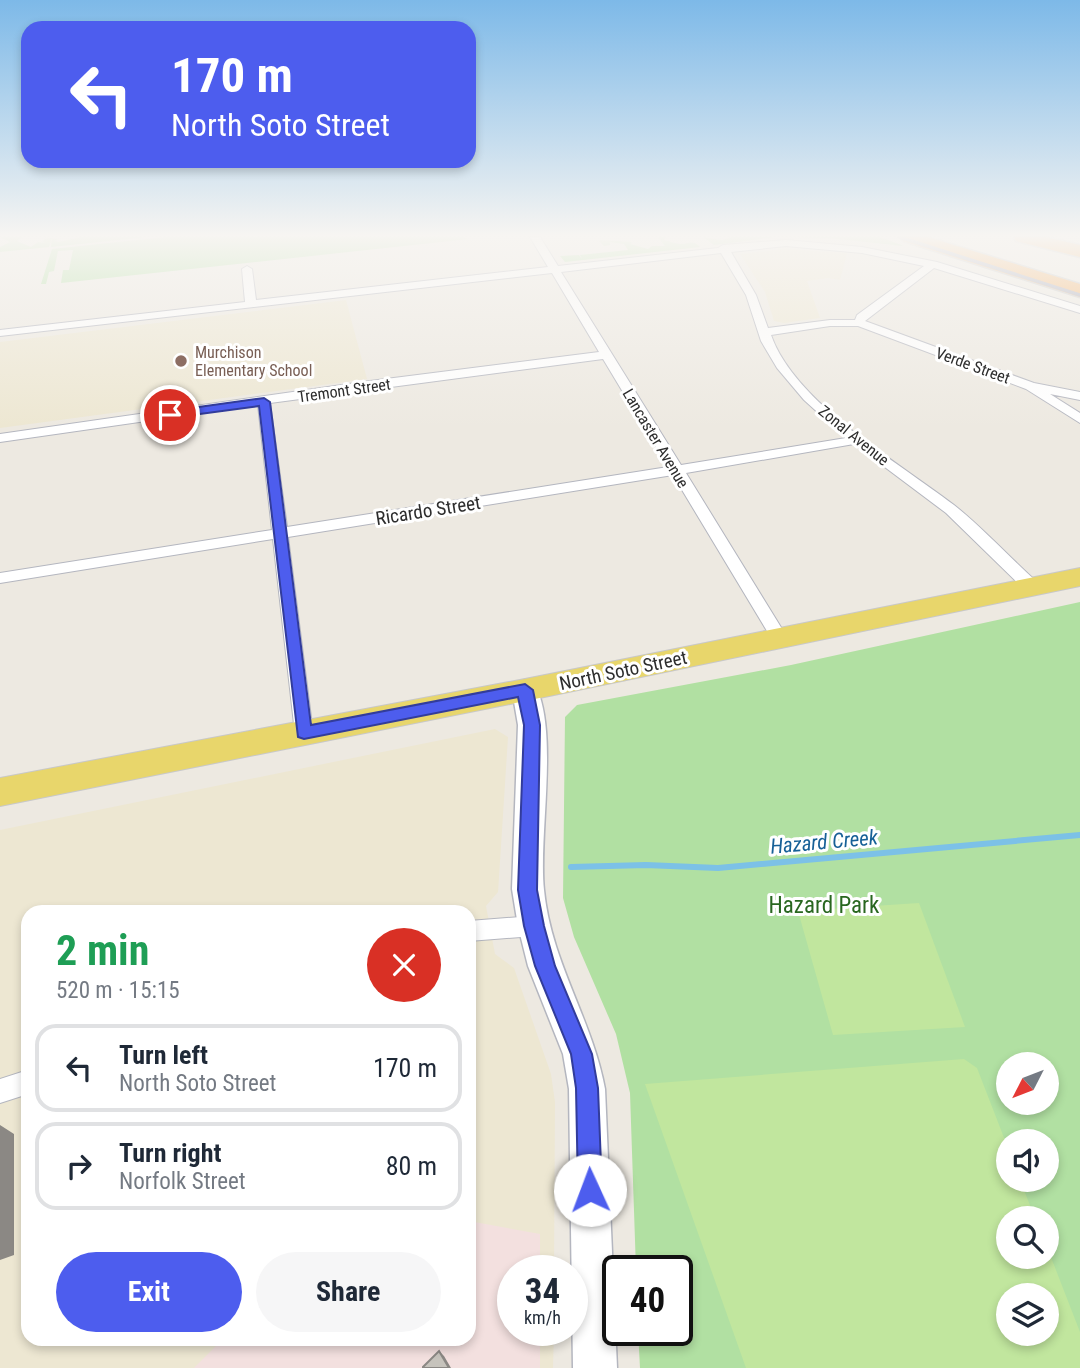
<!DOCTYPE html>
<html lang="en">
<head>
<meta charset="utf-8">
<style>
	:root { --surface:#fff; --page:#f6f6f7; --text:#1f2937; --muted:#747a83; --line:#e0e1e3; --accent:#4d5dee }
	body { margin:0; font-family:"Roboto Condensed",sans-serif; background:var(--page); color:var(--text); height:100vh; display:flex; flex-direction:column; font-size:26px; white-space:nowrap }
	* { box-sizing:border-box; margin:0 }
	p { font-size:23px; color:var(--muted) }
	.icon { flex:none; width:38px; height:38px; fill:none; stroke:currentColor; stroke-width:2; stroke-linecap:round; stroke-linejoin:round }
	.map { position:relative; flex:1; overflow:hidden }
	.panel { position:absolute; left:21px; top:905px; width:455px; height:441px; display:flex; flex-direction:column; background:var(--surface); border-radius:21px; box-shadow:0 4px 10px #0003 }
	.panel>* { flex:none }
	.banner { position:absolute; left:21px; top:21px; width:455px; height:147px; border-radius:21px; box-shadow:0 4px 10px #0003; background:#4d5dee; color:#fff; overflow:hidden }
	.needle { width:46px; rotate:228deg }
	.controls { position:absolute; left:996px; top:1052px; display:grid; gap:14px }
	.controls a { display:grid; place-items:center; width:63px; height:63px; border-radius:50%; background:var(--surface); box-shadow:0 4px 10px #0003; font-size:35px }
	.speed { position:absolute; left:497px; top:1255px; display:flex; gap:14px; font-size:35px; font-weight:700; text-align:center }
	.speed>* { display:grid; place-content:center; width:91px; height:91px; border-radius:50%; background:var(--surface); box-shadow:0 4px 10px #0003; line-height:1 }
	.speed small { font-size:18px; font-weight:400 }
	.speed .limit { border:4px solid #111; border-radius:10px; background:#fff; color:#111 }
	.pin { position:absolute; display:grid; place-items:center; width:60px; height:60px; color:#fff; margin:-30px; border:4px solid #fff; border-radius:50%; box-shadow:0 2px 7px #0007 }
	.me { position:absolute; width:77px; margin:-38px; rotate:358deg; stroke-linejoin:round; filter:drop-shadow(0 0 5px #0008) }
	.turn { display:flex; align-items:center; gap:24px; height:147px; padding:0 35px; font-size:32px }
	.turn .icon { width:91px; height:91px; stroke-width:2.5 }
	.turn b { display:block; font-size:49px; line-height:60px }
	.round { display:grid; place-items:center; flex:none; width:74px; height:74px; border-radius:37px; background:var(--page) }
	.headline { display:flex; align-items:center; justify-content:space-between; height:119px; padding:0 35px }
	h1 { font-size:42px; font-weight:700; line-height:52px; color:#1e9e55 }
	.primary-button { display:flex; gap:14px; margin-top:auto; padding:14px 35px }
	.primary-button a { flex:1; height:80px; border-radius:42px; background:var(--accent); color:#fff; font-size:28px; font-weight:700; line-height:80px; text-align:center }
	.primary-button a+a { background:var(--page); color:var(--text) }
	ul { padding:0; list-style:none }
	li { display:flex; align-items:center; gap:21px; height:88px; margin:0 14px 10px; padding:0 21px; border:4px solid var(--line); border-radius:21px }
	li div { flex:1 }
	li b { display:block; font-size:26px }
	li em { font-style:normal }
	.map>svg:first-child { display:block }
	.education { fill:#ede7d2; fill-rule:evenodd }
	.medical { fill:#f3e0df }
	.green { fill:#b1e0a2; fill-rule:evenodd }
	.pitch { fill:#c1e69e; fill-rule:evenodd }
	.lines { fill:none; stroke-linecap:round; stroke-linejoin:round }
	.stream { stroke:#7cc1e7; stroke-width:6 }
	.street-casing { stroke:#b4b6bf; stroke-width:2 }
	.secondary-casing { stroke:#b4b6bf; stroke-width:3 }
	.primary-casing { stroke:#c8c8c8; stroke-width:2 }
	.highway-casing { stroke:#c8c8c8; stroke-width:3 }
	.street { fill:#fff; fill-rule:evenodd }
	.secondary { fill:#fff; fill-rule:evenodd }
	.primary { fill:#e8d66b; fill-rule:evenodd }
	.highway { fill:#f4b066; fill-rule:evenodd }
	.rail { stroke:#a4a5b6; stroke-width:3.5 }
	.shaded-wall { fill:#8b8884 }
	.building { fill:#c6c3bc; stroke:#8b8884; stroke-width:2 }
	.route { fill:#4d5dee; stroke:#323c9b; stroke-width:2 }
	.education-dot { fill:#8d6e63; stroke:#fff; stroke-width:2.5 }
	.labels { text-anchor:middle; stroke-width:6; stroke-linejoin:round; paint-order:stroke }
	.far-education-label { font-size:16px; fill:#785e54; stroke:#fff; text-anchor:start }
	.far-street-label { font-size:16px; fill:#2d2d2d; stroke:#fff }
	.street-label { font-size:19px; fill:#2d2d2d; stroke:#fff }
	.water-label { font-size:21px; font-style:italic; fill:#176097; stroke:#fff }
	.near-park-label { font-size:23px; fill:#296720; stroke:#fff }
</style>
</head>
<body>
<div class="map">
<svg width="1080" height="1368" viewBox="0 0 1080 1368">
	<rect width="100%" height="100%" fill="#ede9e1"/>
	<path class="education" d="M785,249L847,253L840,280L828,278L807,281L820,318L784,323L774,321L765,292L740,254Z
		M346,300L367,379L0,428V342Z
		M495,729L508,737L498,892L486,906L495,954L514,968L551,1074L555,1102L554,1270H513V1330H554L553,1368H0V830ZM28,912H469V1339H28Z"/>
	<path class="medical" d="M469,1221L540,1234V1270H513V1330H540V1368H194L223,1339H469Z"/>
	<path class="green" d="M0,237H22L17,241L31,247L38,242L45,243L42,241L47,238L44,237L59,239L55,241L58,242L81,237H148L51,247L52,237L49,247L0,252V247L10,242Z
		M165,237H464L469,239L61,283L63,270H69L73,250L58,251L54,271L49,272L46,284H41L52,249Z
		M658,237H666L664,240C669,241 676,244 681,244C689,244 692,239 700,247L565,262L560,256L579,255L582,259L580,255L628,250L624,244L610,242V245L604,246L599,241L601,240L632,242L630,244L648,249L652,246H665Z
		M703,237L722,240L732,237H880L904,246L828,238L776,237L714,245Z
		M1080,602V1368H640L638,1330H677V1270H636L630,1093L616,1034L574,937L563,898L565,717L577,705L791,665ZM1008,1064H1046V1102H1008ZM1008,1141H1046V1180H1008ZM1008,1218H1046V1256H1008ZM1008,1295H1046V1334H1008Z"/>
	<path class="pitch" d="M919,903L965,1027L833,1035L798,911Z
		M964,1059L977,1068L1008,1148V1180H1020L1035,1218H1008V1256H1046L1047,1247L1080,1332V1368H746L645,1084ZM1008,1295H1046V1334H1008Z"/>
	<g class="lines">
		<path class="stream" d="M571,867L646,865L718,868L1080,835"/>
		<defs>
			<path id="street" d="M530,237H540L558,266L718,248L723,245L786,240L862,247L937,262L1080,306V313L934,268L865,321L1034,383L1080,392V400L1050,394L1080,413V423L1026,389L858,326H830L771,335C795,403 898,462 954,505C983,528 1009,557 1037,582L1039,586L1037,590H1025L946,513L854,444L686,473L787,637L779,643L773,641L673,475L288,537L313,733L310,738L304,740L298,738L295,733L273,539L0,583V573L272,530L258,405L0,442V434L370,381L599,352L552,273L0,336V330L245,302L242,269L247,266L252,269L256,300L548,267ZM786,246L862,253L924,266L857,315L855,320H830L768,328L756,295L731,252ZM721,253L746,295L761,341L777,368L804,400L846,438L681,465L561,272ZM603,359L668,467L287,527L270,403Z
				M534,916L542,919L545,926L542,933L534,936L469,941V921Z
				M28,1070V1094L0,1103V1079Z"/>
			<path id="secondary" d="M525,680L534,683C560,729 538,835 544,890C551,962 592,1019 605,1089L617,1368H573L569,1089L563,1054L528,966L518,926L512,889L518,725L512,690L516,683Z"/>
			<path id="primary" d="M1080,568V586L525,701L0,806V778L525,679Z"/>
			<path id="highway" d="M901,237H928L1080,284V297L903,241Z
				M1014,237H1045L1080,245V257L1016,241Z"/>
		</defs>
		<use href="#street" class="street-casing"/>
		<use href="#secondary" class="secondary-casing"/>
		<use href="#primary" class="primary-casing"/>
		<use href="#highway" class="highway-casing"/>
		<use href="#street" class="street"/>
		<use href="#secondary" class="secondary"/>
		<use href="#primary" class="primary"/>
		<use href="#highway" class="highway"/>
		<path class="rail" d="M899,237L1080,295"/>
	</g>
	<path class="shaded-wall" d="M0,1125L14,1134V1255L0,1260Z
		M439,1351L444,1356L451,1368H449Z"/>
	<path class="building" d="M439,1351L449,1368H423V1367Z"/>
	<linearGradient id="sky" x2="0" y2="1"><stop stop-color="#7db9e8"/><stop offset="0.55" stop-color="#f7f5f2"/><stop offset="1" stop-color="#f7f5f2" stop-opacity="0"/></linearGradient>
	<rect width="1080" height="428" fill="url(#sky)"/>
	<path class="route" d="M264,398L270,402L311,725L525,684L533,690L540,725L537,890L544,926L555,966L592,1054L598,1088L602,1190L598,1198L590,1202L581,1198L578,1190L576,1088L571,1054L535,966L524,926L518,890L524,725L518,697L304,739L298,737L259,406L170,418L164,415L170,411Z"/>
	<circle class="education-dot" cx="181" cy="361" r="7"/>
	<g class="labels">
		<g class="far-education-label">
			<text x="195" y="358">Murchison<tspan x="195" dy="18">Elementary School</tspan></text>
		</g>
		<g class="far-street-label">
			<text transform="translate(973 365) rotate(20)" y="6">Verde Street</text>
			<text transform="translate(344 390) rotate(-8)" y="6">Tremont Street</text>
			<text transform="translate(854 435) rotate(39)" y="6">Zonal Avenue</text>
			<text transform="translate(656 438) rotate(59)" y="6">Lancaster Avenue</text>
		</g>
		<g class="street-label">
			<text transform="translate(428 510) rotate(-9)" y="7">Ricardo Street</text>
			<text transform="translate(623 670) rotate(-12)" y="7">North Soto Street</text>
		</g>
		<g class="water-label">
			<text transform="translate(824 842) rotate(-5)" y="7">Hazard Creek</text>
		</g>
		<g class="near-park-label">
			<text x="824" y="913">Hazard Park</text>
		</g>
	</g>
</svg>
<div class="controls">
<a><svg class="needle" viewBox="-14 -14 28 28"><path d="M0-13l5 13h-10z" fill="#e53935"/><path d="M0 13l5-13h-10z" fill="#747a83"/></svg></a>
<a><svg class="icon" aria-label="sound" viewBox="0 0 24 24"><path d="M4 9h4l5-4v14l-5-4H4zM17 9q2 3 0 6"/></svg></a>
<a><svg class="icon" aria-label="search" viewBox="0 0 24 24"><circle cx="10" cy="10" r="6"/><path d="M15 15l6 6"/></svg></a>
<a><svg class="icon" aria-label="layers" viewBox="0 0 24 24"><path d="M12 4l9 5-9 5-9-5zM3 14l9 5 9-5"/></svg></a>
</div>
<div class="speed"><div>34<small>km/h</small></div><div class="limit">40</div></div>
<div class="pin" style="left:170px;top:415px;background:#d93025"><svg class="icon" aria-label="arrive" viewBox="0 0 24 24"><path d="M6 21V4h12l-3 4 3 4H6"/></svg></div>
<svg class="me" style="left:590px;top:1190px" viewBox="-20 -20 40 40"><circle r="19" fill="#fff"/><path d="M0-13L10 11 0 6-10 11z" fill="#4d5dee"/></svg>
<div class="banner">
<div class="turn"><svg class="icon" aria-label="left" viewBox="0 0 24 24"><path d="M17 20v-9H6M10 6l-5 5 5 5"/></svg><div><b>170 m</b>North Soto Street</div></div>
</div>
<section class="panel">
<div class="headline"><div><h1>2 min</h1><p>520 m · 15:15</p></div><a class="round" style="background:#d93025;color:#fff"><svg class="icon" aria-label="close" viewBox="0 0 24 24"><path d="M6 6l12 12M18 6L6 18"/></svg></a></div>
<ul>
<li><svg class="icon" aria-label="left" viewBox="0 0 24 24"><path d="M17 20v-9H6M10 6l-5 5 5 5"/></svg><div><b>Turn left</b><p>North Soto Street</p></div><em>170 m</em></li>
<li><svg class="icon" aria-label="right" viewBox="0 0 24 24"><path d="M7 20v-9h11M14 6l5 5-5 5"/></svg><div><b>Turn right</b><p>Norfolk Street</p></div><em>80 m</em></li>
</ul>
<div class="primary-button"><a>Exit</a><a>Share</a></div>
</section>
</div>
</body>
</html>
